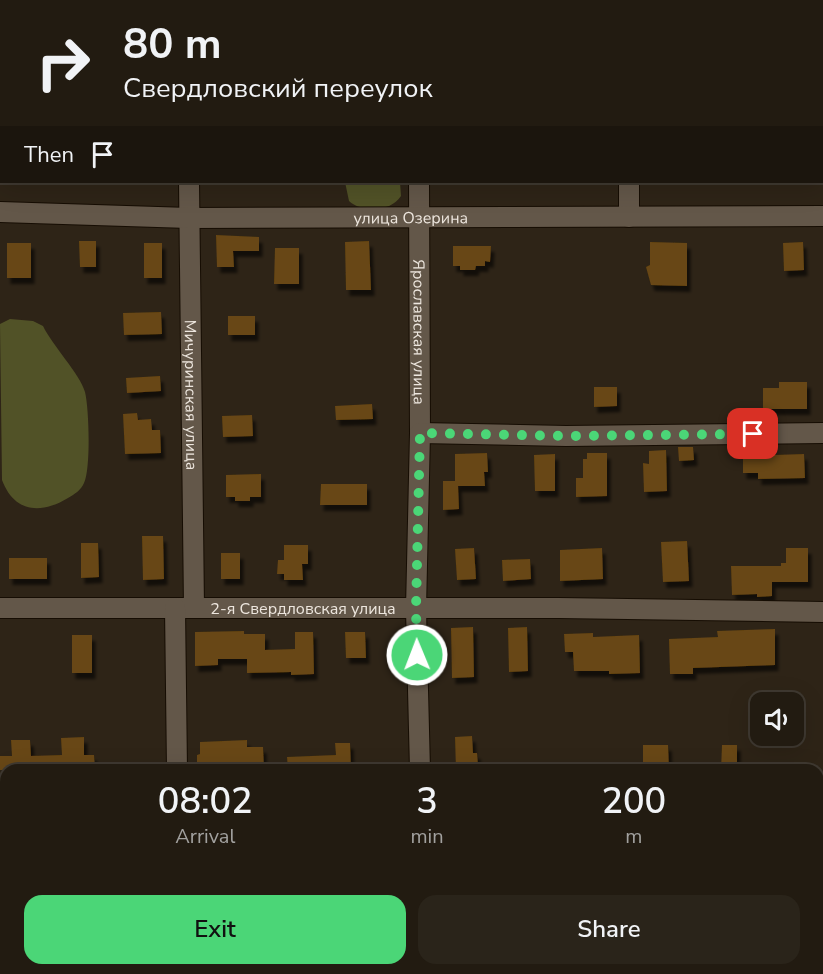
<!DOCTYPE html>
<html lang="en">
<head>
<meta charset="utf-8">
<style>
	:root { --surface:#221b11; --page:#2a241a; --text:#f1f3f6; --muted:#a2a19f; --line:#3f3931; --accent:#4bd677 }
	body { margin:0; font-family:"Nunito Sans",sans-serif; background:var(--page); color:var(--text); height:100vh; display:flex; flex-direction:column; font-size:22px; white-space:nowrap }
	* { box-sizing:border-box; margin:0 }
	p { font-size:20px; color:var(--muted) }
	.icon { flex:none; width:33px; height:33px; fill:none; stroke:currentColor; stroke-width:2; stroke-linecap:round; stroke-linejoin:round }
	.map { position:relative; flex:1; overflow:hidden }
	.sheet { position:absolute; left:0px; top:764px; width:824px; height:212px; display:flex; flex-direction:column; background:var(--surface); border-radius:18px 18px 0 0; box-shadow:0 6px 24px #0002,0 0 0 2px var(--line) }
	.sheet>* { flex:none }
	.hud { position:absolute; left:0px; top:0px; width:824px; height:183px; box-shadow:0 6px 24px #0002,0 0 0 2px var(--line); background:#221b11; color:var(--text); overflow:hidden }
	.controls { position:absolute; left:750px; top:692px; display:grid; gap:12px }
	.controls a { display:grid; place-items:center; width:54px; height:54px; border-radius:12px; background:var(--surface); box-shadow:0 6px 24px #0002,0 0 0 2px var(--line); font-size:30px }
	.pin { position:absolute; display:grid; place-items:center; width:51px; height:51px; color:#fff; margin:-26px; border-radius:12px; box-shadow:0 3px 9px #0006 }
	.me { position:absolute; width:66px; margin:-33px; rotate:359deg; stroke-linejoin:round; filter:drop-shadow(0 0 4px #0008) }
	.turn { display:flex; align-items:center; gap:21px; height:126px; padding:0 24px; font-size:27px }
	.turn .icon { width:78px; height:78px; stroke-width:2.5 }
	.turn b { display:block; font-size:42px; line-height:51px }
	.then { display:flex; align-items:center; height:57px; padding:0 24px; background:#0003; gap:12px; font-size:22px }
	.eta { display:flex; justify-content:space-evenly; align-items:center; height:102px; text-align:center }
	.eta b { font-size:36px; font-weight:600; line-height:42px }
	.cta { display:flex; gap:12px; margin-top:auto; padding:12px 24px }
	.cta a { flex:1; height:69px; border-radius:18px; background:var(--accent); color:#111; font-size:24px; font-weight:600; line-height:69px; text-align:center }
	.cta a+a { background:var(--page); color:var(--text) }
	.map>svg:first-child { display:block }
	.green { fill:#515227 }
	.water { fill:#2d597e; stroke:#67839b; stroke-width:1.5 }
	.lines { fill:none; stroke-linecap:round; stroke-linejoin:round }
	.stream { stroke:#67839b; stroke-width:5 }
	.building { fill:#674613; filter:url(#shadow) }
	.minor-casing { stroke:#160d03; stroke-width:22 }
	.path { stroke:#776e63; stroke-width:3; stroke-dasharray:6 3; stroke-linecap:butt }
	.minor { stroke:#635749; stroke-width:20 }
	.route { stroke:#4bd677; stroke-width:10; stroke-dasharray:0 18 }
	.labels { text-anchor:middle; stroke-width:5; stroke-linejoin:round; paint-order:stroke }
	.street-label { font-size:16px; fill:#ede6de; stroke:#2e2417 }
</style>
</head>
<body>
<div class="map">
<svg width="823" height="974" viewBox="0 0 823 974">
	<defs>
		<filter id="shadow"><feDropShadow dx="3.5" dy="6" stdDeviation="1.5" flood-color="#0009"/></filter>
	</defs>
	<rect width="100%" height="100%" fill="#2e2417"/>
	<path class="green" d="M345,182H400L401,196C391,212 362,213 349,201Z
		M10,319L33,321L43,326C52,345 80,374 85,392C89,408 91,468 84,483C81,490 75,494 68,498C40,515 14,512 2,480L0,324Z"/>
	<path class="water" d="M475,969H750V974H475Z"/>
	<g class="lines">
		<path class="stream" d="M0,861L6,868
			M67,969L69,974"/>
	</g>
	<path class="building" d="M216,235L259,237V251H233L234,267H217Z
		M79,241H96V267H80Z
		M369,241L371,290H346L345,242Z
		M650,242L687,243V286L651,285L646,267L650,265Z
		M803,242L804,270L784,271L783,243Z
		M7,243H31V278H7Z
		M144,243H162V278H144Z
		M453,246H491L490,262L485,261V266H476L475,270H460V266H453Z
		M275,248H299V284H274Z
		M161,312L162,334L124,335L123,313Z
		M228,316H255V335H228Z
		M160,376L161,391L127,393L126,378Z
		M779,382H807V409H763V388H779Z
		M594,387H617V406L594,407Z
		M372,404L373,419L336,420L335,406Z
		M137,413L138,420L151,419L152,430H160L161,453L125,454L123,414Z
		M252,415L253,436L223,437L222,416Z
		M678,447H693L694,460L679,461Z
		M666,450L667,491L644,492L643,463L649,464V451Z
		M487,453L488,472H484L485,486H458L459,509L443,510V481H455V454Z
		M587,453H607V496L576,497V478H583V459H587Z
		M555,454V491H535L534,455Z
		M804,454L805,478L758,479V473H743V456Z
		M261,474V497H250V501H235V497H226V475Z
		M321,484H367V505H320Z
		M142,536H163L164,579L143,580Z
		M687,541L689,581L663,582L661,542Z
		M81,543H98L99,577L81,578Z
		M284,545H308V564H302L303,580H284V574H277L278,560H284Z
		M474,548L476,579L457,580L455,549Z
		M602,548L603,579L560,581V550Z
		M786,548H808V582H772V596L757,597V594L732,595L731,566H781V563H786Z
		M221,553H240V579H221Z
		M9,558H47V579H9Z
		M530,559L531,579L503,581L502,560Z
		M473,627L474,677L452,678L451,628Z
		M527,627L528,671L509,672L508,628Z
		M775,629V665L693,668V674H670L669,639L718,637L717,631Z
		M244,631V634H265V650L295,649V632H313L314,674L291,675V672L247,673V659H218V665L195,666V632Z
		M345,632H365L366,658H346Z
		M593,633V637L639,635L640,673L609,674V671H574L573,652H565L564,634Z
		M72,635H92V673H72Z
		M472,736L473,753H477L478,766H473V770H456L455,737Z
		M84,737V755H94L95,770H0V756H12L11,740H30L31,756L62,755L61,738Z
		M247,740V747H263L264,770H197V755L200,754V742Z
		M335,743H350L351,770H288L287,757L336,755Z
		M643,745H668L669,770H643Z
		M722,745H737V770H721Z"/>
	<g class="lines">
		<defs>
			<g id="minor">
				<path d="M415,0V2"/>
				<path d="M628,0V2"/>
				<path d="M191,2V0"/>
				<path id="s1" d="M189,182L194,608"/>
				<path id="s2" d="M419,182L420,433L416,609L420,770"/>
				<path d="M629,182V217"/>
				<path id="s3" d="M0,212L189,218L823,216"/>
				<path d="M420,433L566,436L823,433"/>
				<path id="s4" d="M0,608H559L823,612"/>
				<path d="M175,608L177,770"/>
				<path d="M0,816L6,818"/>
				<path d="M818,817H823"/>
			</g>
		</defs>
		<use href="#minor" class="minor-casing"/>
		<path class="path" d="M818,944L823,947
			M167,969V974"/>
		<use href="#minor" class="minor"/>
	</g>
	<g class="lines">
		<path class="route" d="M417,655L416,609L420,433L566,436L753,434"/>
	</g>
	<g class="labels">
		<g class="street-label">
			<text dy="6" stroke="none"><textPath href="#s3" startOffset="411">улица Озерина</textPath></text>
			<text dy="6" stroke="none"><textPath href="#s2" startOffset="150">Ярославская улица</textPath></text>
			<text dy="6" stroke="none"><textPath href="#s1" startOffset="213">Мичуринская улица</textPath></text>
			<text dy="6" stroke="none"><textPath href="#s4" startOffset="303">2-я Свердловская улица</textPath></text>
		</g>
	</g>
</svg>
<div class="controls">
<a><svg class="icon" aria-label="sound" viewBox="0 0 24 24"><path d="M4 9h4l5-4v14l-5-4H4zM17 9q2 3 0 6"/></svg></a>
</div>
<div class="pin" style="left:753px;top:434px;background:#d93025"><svg class="icon" aria-label="arrive" viewBox="0 0 24 24"><path d="M6 21V4h12l-3 4 3 4H6"/></svg></div>
<svg class="me" style="left:417px;top:655px" viewBox="-20 -20 40 40"><circle r="17" fill="#4bd677" stroke="#fff" stroke-width="3"/><path d="M0-11L8 9 0 5-8 9z" fill="#fff"/></svg>
<div class="hud">
<div class="turn"><svg class="icon" aria-label="right" viewBox="0 0 24 24"><path d="M7 20v-9h11M14 6l5 5-5 5"/></svg><div><b>80 m</b>Свердловский переулок</div></div>
<div class="then">Then<svg class="icon" aria-label="arrive" viewBox="0 0 24 24"><path d="M6 21V4h12l-3 4 3 4H6"/></svg></div>
</div>
<section class="sheet">
<div class="eta">
<div><b>08:02</b><p>Arrival</p></div>
<div><b>3</b><p>min</p></div>
<div><b>200</b><p>m</p></div>
</div>
<div class="cta"><a>Exit</a><a>Share</a></div>
</section>
</div>
</body>
</html>
